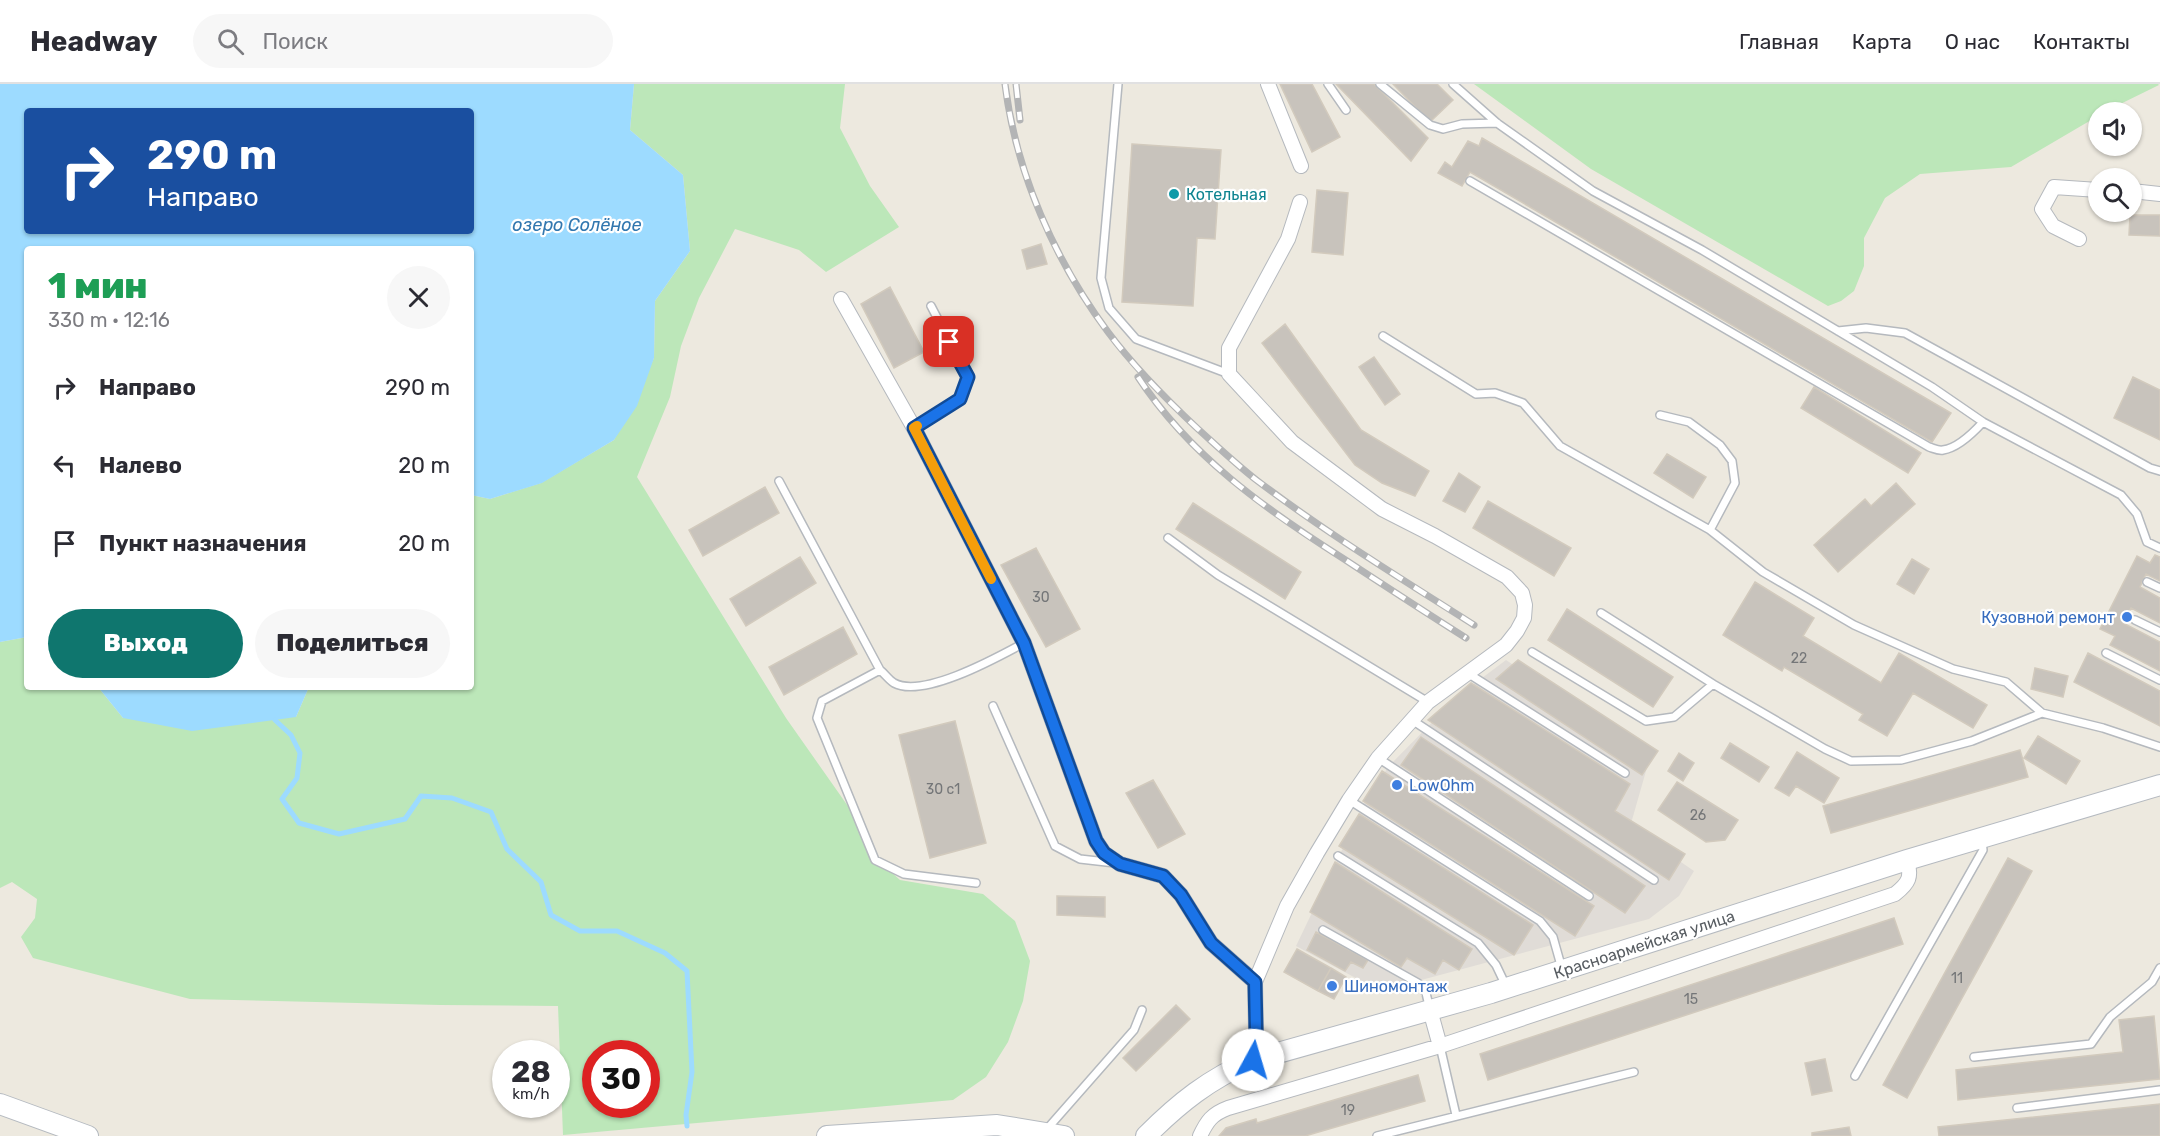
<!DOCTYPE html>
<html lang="ru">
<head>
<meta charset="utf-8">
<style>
	:root { --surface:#fff; --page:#f7f7f7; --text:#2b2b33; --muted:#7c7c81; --line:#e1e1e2; --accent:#0f766e }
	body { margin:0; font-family:Rubik,sans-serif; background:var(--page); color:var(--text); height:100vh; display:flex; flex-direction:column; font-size:22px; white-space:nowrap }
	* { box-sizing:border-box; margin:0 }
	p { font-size:20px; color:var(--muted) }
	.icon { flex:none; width:33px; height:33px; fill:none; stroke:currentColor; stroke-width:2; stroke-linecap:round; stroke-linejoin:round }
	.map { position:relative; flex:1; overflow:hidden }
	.drawer { position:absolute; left:24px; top:162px; width:450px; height:444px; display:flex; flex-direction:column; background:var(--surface); border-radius:6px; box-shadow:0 2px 4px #0004 }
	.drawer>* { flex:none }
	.hud { position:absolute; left:24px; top:24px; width:450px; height:126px; border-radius:6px; box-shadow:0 2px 4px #0004; background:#1a4fa0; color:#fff; overflow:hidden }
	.controls { position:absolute; left:2088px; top:18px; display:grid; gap:12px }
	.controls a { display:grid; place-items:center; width:54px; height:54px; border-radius:50%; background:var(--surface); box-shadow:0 2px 4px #0004; font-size:30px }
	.speed { position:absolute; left:492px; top:956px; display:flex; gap:12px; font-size:30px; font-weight:700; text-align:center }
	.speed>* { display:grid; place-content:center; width:78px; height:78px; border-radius:50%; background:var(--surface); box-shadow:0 2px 4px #0004; line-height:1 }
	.speed small { font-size:15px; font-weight:400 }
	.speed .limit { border:9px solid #d22; background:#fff; color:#111 }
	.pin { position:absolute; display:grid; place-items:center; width:51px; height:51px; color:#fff; margin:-26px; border-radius:12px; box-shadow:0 3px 9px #0006 }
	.me { position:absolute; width:66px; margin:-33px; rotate:6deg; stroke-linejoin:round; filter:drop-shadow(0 0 4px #0008) }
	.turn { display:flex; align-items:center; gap:21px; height:126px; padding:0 24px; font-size:27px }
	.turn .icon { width:78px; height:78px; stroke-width:2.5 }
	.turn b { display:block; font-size:42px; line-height:51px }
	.round { display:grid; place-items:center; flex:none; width:63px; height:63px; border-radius:32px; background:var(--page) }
	.head { display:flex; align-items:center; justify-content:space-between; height:102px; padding:0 24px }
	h1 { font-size:36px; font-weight:800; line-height:45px; color:#1e9e55 }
	.button { display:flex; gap:12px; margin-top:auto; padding:12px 24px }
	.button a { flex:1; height:69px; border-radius:36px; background:var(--accent); color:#fff; font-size:24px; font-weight:800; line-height:69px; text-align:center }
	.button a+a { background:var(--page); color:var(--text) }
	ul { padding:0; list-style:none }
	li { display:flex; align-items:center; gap:18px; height:78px; padding:0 24px }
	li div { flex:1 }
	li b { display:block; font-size:22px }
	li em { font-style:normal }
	header { display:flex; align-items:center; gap:36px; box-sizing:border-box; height:84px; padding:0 30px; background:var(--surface); border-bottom:2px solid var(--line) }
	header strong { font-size:28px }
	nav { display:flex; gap:33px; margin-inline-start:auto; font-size:21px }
	.search { width:420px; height:54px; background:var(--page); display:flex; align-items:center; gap:15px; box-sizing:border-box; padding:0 21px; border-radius:33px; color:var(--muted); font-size:22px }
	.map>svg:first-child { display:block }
	.industrial { fill:#e0dcd7 }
	.green { fill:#bce7b9; fill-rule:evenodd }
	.water { fill:#9ddbff; fill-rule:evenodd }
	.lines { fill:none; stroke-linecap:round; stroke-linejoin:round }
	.stream { stroke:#9ddbff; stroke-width:5 }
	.building { fill:#c8c3bc; stroke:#d2cabd; stroke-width:1.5 }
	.service-casing { stroke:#b5b9be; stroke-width:10 }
	.minor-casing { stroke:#b5b9be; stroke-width:16 }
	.secondary-casing { stroke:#b5bac0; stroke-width:22 }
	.service { stroke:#fff; stroke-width:7 }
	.minor { stroke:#fff; stroke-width:14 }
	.secondary { stroke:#fff; stroke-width:20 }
	.rail-casing { stroke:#b3b4b5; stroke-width:7 }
	.rail { stroke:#fff; stroke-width:4.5; stroke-dasharray:14; stroke-linecap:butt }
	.route-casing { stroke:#114b97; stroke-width:15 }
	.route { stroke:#1a73e8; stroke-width:10 }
	.slow { stroke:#f59e0b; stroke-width:10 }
	.culture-dot { fill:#0f9aa8; stroke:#fff; stroke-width:2 }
	.shop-dot { fill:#3f7fe0; stroke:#fff; stroke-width:2 }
	.labels { text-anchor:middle; stroke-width:4.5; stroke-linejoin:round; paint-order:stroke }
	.number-label { font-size:14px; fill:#747678 }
	.culture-label { font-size:16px; fill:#0d838f; stroke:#fff; text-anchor:start }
	.shop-label { font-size:16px; fill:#366cbe; stroke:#fff; text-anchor:start }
	.street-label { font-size:16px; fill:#585d62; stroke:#fff }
	.water-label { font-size:18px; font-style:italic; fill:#3177af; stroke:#fff }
</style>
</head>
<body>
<header>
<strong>Headway</strong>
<div class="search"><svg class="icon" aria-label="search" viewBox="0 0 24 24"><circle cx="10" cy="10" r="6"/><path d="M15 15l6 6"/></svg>Поиск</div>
<nav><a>Главная</a><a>Карта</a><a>О нас</a><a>Контакты</a></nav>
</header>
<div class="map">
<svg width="2160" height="1052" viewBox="0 0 2160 1052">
	<rect width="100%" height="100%" fill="#ede9df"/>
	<path class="industrial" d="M1506,576L1650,673L1630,743L1694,787L1679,812L1649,835L1380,907L1296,862L1366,716L1389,682L1458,612Z"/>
	<path class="green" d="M634,0H845L840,44L870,102L899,143L826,188L799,166L735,145L699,214L681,262L670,313L637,393L786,634L857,735L870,769L900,796L983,810L1015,837L1030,877L1023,917L1008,958L986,993L953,1016L563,1051L558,922L440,921L190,915L33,874L21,853L35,834L37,815L12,798L0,804V558L27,553V603H98L123,634L296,633L309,603H471V411L490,415L541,399L614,356L654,274L655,217L690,167L683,91L630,46ZM596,969H646V1020H596Z
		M1474,0H2158L2159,1L2104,28H2098V32L2011,83L1920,90L1885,114L1864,154V182L1854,207L1841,217L1828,222L1591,85Z"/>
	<path class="water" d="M0,0H634L630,46L683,91L690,167L655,217L654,274L637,322L614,356L542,399L490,415L471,411V165H27V553L0,558ZM27,27H471V147H27Z
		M98,603H309L296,633L192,647L123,634Z"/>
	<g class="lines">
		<path class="stream" d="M275,636L291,651L300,669L297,694L282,715L299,739L339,750L405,735L421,712L452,714L491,728L507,765L541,798L551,831L580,847H617L665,869L687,887L692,988L686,1031L687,1042"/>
	</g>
	<path class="building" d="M1280,0H1312L1340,53L1312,68Z
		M1336,0H1374L1428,54L1411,77Z
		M1393,0H1437L1453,16L1430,38Z
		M1482,54L1719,193L1951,329L1932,358L1470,88L1462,102L1438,89L1445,78L1452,83L1468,57L1479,62Z
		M1132,60L1221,66L1215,155L1197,154L1193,222L1122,218Z
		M1317,106L1348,109L1343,171L1312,168Z
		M2130,131H2160V152L2129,151Z
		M1041,160L1047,180L1027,185L1022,166Z
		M890,203L924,268L894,284L861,220Z
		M1285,240L1361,346L1429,387L1415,412L1382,399L1355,381L1262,259Z
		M1374,273L1400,310L1385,321L1359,283Z
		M2133,293L2160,306V356L2114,334Z
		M1814,303L1921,369L1908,389L1801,324Z
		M1667,370L1706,393L1693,414L1654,389Z
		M1459,389L1480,403L1465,428L1443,417Z
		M1896,399L1915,420L1838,488L1814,461L1865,415L1871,422Z
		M765,403L779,429L703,472L689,446Z
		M1488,417L1571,464L1554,492L1473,444Z
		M1193,419L1301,488L1285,515L1176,445Z
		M1036,464L1080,545L1046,563L1001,481Z
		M2155,471L2160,473V497L2146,490L2140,503L2160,514V539L2131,524L2123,539L2160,558V587L2110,561L2115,552L2100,545L2137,472L2150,479Z
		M800,473L816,499L746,542L730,515Z
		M1912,475L1929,485L1914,510L1897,500Z
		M1755,498L1814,534L1803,552L1881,599L1899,569L1987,621L1973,644L1913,609L1887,652L1859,636L1863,630L1784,583L1782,587L1723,551Z
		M1567,525L1673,593L1653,623L1548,556Z
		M843,543L857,570L784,611L769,583Z
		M2088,569L2160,607V642L2074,598Z
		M1518,576L1658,667L1642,691L1496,595Z
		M2035,584L2068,592L2063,613L2031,605Z
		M1471,599L1630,700L1615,727L1685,770L1669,796L1428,636Z
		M955,637L986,759L930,774L899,651Z
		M2038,652L2080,677L2066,700L2024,674Z
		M1421,653L1645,802L1625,829L1401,681Z
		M1730,659L1769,683L1759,698L1721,674Z
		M2020,666L2028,693L1831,749L1823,722Z
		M1797,668L1839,694L1824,719L1796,702L1789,712L1775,704Z
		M1679,669L1694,679L1683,697L1668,687Z
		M1382,687L1594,822L1575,852L1363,717Z
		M1153,696L1185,750L1158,764L1126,709Z
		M1677,698L1738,736L1725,756L1706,758L1658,726Z
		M1359,730L1533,841L1514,871L1339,762Z
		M2008,774L2032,787L1907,1014L1883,1001Z
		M1335,778L1472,865L1459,886L1443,876L1435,890L1407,874L1401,883L1310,828Z
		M1057,812L1105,813V833L1057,831Z
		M1894,834L1903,860L1488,996L1480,970Z
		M1316,848L1368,876L1363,884L1351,878L1345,887L1307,866Z
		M1297,865L1331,884L1318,907L1284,888Z
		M1331,884L1346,893L1334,915L1318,907Z
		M1176,921L1190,935L1136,987L1123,974Z
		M2154,932L2160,995L1958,1016L1956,986L2123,968L2119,936Z
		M1825,975L1832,1007L1812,1011L1805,979Z
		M1418,991L1425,1017L1305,1052H1219L1226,1044L1256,1035L1257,1039Z
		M2160,1020V1052H1939L1938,1043Z
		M1849,1043L1851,1052H1812V1049Z"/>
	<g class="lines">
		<defs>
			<path id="service" d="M1118,0L1101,194L1109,224L1136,255L1229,290
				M1328,0L1346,26
				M1380,0L1430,41L1443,45L1462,40L1497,39
				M1453,0L1497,39L1593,107L1702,166L1932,303L1983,338L2121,411L2137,430L2147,458L2160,464
				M1470,97L1929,363C1933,364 1938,367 1943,366C1958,364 1973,349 1983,338
				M1838,247L1866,244L1905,249L2150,384L2160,387
				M1383,252L1476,310L1495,309L1523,319L1560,362L1710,446L1763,488L1854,541L1953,585L2006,598L2042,629
				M1660,331L1689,338L1720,361L1732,377L1735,399L1710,446
				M914,344L960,315L968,293L931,222
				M779,397L880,586C885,590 889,596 894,599C923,615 998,573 1024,559
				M1168,454L1218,491L1428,618
				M2147,498L2160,504
				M1601,529L1713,600
				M2135,536L2160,548
				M1532,568L1646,637L1674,633L1713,600L1825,665L1851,677L1901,676L1972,657L2042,629L2103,644L2160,663
				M2106,569L2160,596
				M880,586L822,617L817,634L875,776L904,790L976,799
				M1469,590L1625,689
				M993,622L1055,762L1080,775L1115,779
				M1412,636L1654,796
				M1378,674L1589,812
				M1349,716L1540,837L1553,853L1562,885
				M1338,772L1478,859L1496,881L1506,902
				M1323,846L1418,899L1426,909L1430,926
				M1440,962L1456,1031
				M1974,973L2091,960L2110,933L2152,898L2160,884
				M1855,992L1983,766L1982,756
				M2017,1024L2160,1006
				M1047,1045L1134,946L1142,926
				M1377,1052L1634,988"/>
			<path id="minor" d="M1268,0L1301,82
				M2132,107L2160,110
				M2079,155L2053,142L2042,125L2054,103L2098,106
				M841,215L914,344L1024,559L1096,757L1104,769L1120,780L1163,792L1181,811L1211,859L1255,898
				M1430,926L1440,962
				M1253,976L1256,946L1255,898L1287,822L1317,769L1349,716L1378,674L1428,618L1506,561L1517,547L1524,534L1525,521L1522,509L1507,493L1435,452L1382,425L1292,358L1229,290V264L1288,155L1300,118
				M1200,1052C1207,1037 1212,1030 1228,1024L1440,962L1895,810C1909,799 1912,793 1907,776"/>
			<path id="secondary" d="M0,1020L88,1052
				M827,1052L997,1041L1064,1052
				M1146,1052C1179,1019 1209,995 1253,976L1491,909L1907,776L2160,701"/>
		</defs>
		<use href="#service" class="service-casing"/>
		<use href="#minor" class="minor-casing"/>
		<use href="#secondary" class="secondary-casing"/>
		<use href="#service" class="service"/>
		<use href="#minor" class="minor"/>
		<use href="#secondary" class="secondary"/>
		<defs>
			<path id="rail" d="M1005,0C1016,89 1055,177 1108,248C1134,283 1166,315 1198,345C1218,363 1238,382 1259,398C1328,450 1402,495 1474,541
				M1016,0L1020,36
				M1138,293C1190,372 1265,425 1344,475C1385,502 1425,528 1466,554"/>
		</defs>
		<use href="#rail" class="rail-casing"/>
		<use href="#rail" class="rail"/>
	</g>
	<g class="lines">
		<defs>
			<path id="route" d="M949,258L968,293L960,315L914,344L1024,559L1096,757L1104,769L1120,780L1163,792L1181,811L1211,859L1255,898L1256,946L1253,976"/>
		</defs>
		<use href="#route" class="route-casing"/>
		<use href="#route" class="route"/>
		<path class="slow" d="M917,342L914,344L991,495"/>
	</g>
	<circle class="culture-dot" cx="1174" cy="110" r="6"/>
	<g class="shop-dot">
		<circle cx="2127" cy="533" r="6"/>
		<circle cx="1397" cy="701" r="6"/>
		<circle cx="1332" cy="902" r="6"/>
	</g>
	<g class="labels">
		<g class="number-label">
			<text x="1041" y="518">30</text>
			<text x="1799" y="579">22</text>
			<text x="943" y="710">30 с1</text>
			<text x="1698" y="736">26</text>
			<text x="1957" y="899">11</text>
			<text x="1691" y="920">15</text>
			<text x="1348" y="1031">19</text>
		</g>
		<g class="culture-label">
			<text x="1186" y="116">Котельная</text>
		</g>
		<g class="shop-label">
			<text x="2115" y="539" text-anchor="end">Кузовной ремонт</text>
			<text x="1409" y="707">LowOhm</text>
			<text x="1344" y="908">Шиномонтаж</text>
		</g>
		<g class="street-label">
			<text transform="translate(1644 860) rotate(-18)" y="6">Красноармейская улица</text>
		</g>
		<g class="water-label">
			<text x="577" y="147">озеро Солёное</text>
		</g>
	</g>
</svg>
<div class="controls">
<a><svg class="icon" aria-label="sound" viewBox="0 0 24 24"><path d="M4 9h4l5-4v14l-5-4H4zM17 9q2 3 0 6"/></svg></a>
<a><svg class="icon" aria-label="search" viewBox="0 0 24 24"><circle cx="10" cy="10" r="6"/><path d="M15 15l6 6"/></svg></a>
</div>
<div class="speed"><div>28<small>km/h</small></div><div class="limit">30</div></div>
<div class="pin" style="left:949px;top:258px;background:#d93025"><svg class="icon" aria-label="arrive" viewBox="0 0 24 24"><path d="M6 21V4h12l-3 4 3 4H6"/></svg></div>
<svg class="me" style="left:1253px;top:976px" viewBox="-20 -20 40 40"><circle r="19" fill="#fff"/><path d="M0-13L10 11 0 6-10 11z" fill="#1a73e8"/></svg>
<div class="hud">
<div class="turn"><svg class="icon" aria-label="right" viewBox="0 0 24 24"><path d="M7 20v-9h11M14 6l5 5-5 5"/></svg><div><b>290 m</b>Направо</div></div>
</div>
<section class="drawer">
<div class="head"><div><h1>1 мин</h1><p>330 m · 12:16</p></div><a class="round"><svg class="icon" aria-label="close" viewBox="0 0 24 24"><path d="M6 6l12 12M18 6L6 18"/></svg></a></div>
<ul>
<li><svg class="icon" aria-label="right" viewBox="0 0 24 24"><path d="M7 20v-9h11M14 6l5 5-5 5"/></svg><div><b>Направо</b></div><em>290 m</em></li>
<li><svg class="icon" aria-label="left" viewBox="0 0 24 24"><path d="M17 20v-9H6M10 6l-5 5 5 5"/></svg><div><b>Налево</b></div><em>20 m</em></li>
<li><svg class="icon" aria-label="arrive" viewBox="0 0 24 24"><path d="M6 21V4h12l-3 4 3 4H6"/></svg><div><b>Пункт назначения</b></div><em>20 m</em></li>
</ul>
<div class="button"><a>Выход</a><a>Поделиться</a></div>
</section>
</div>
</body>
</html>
